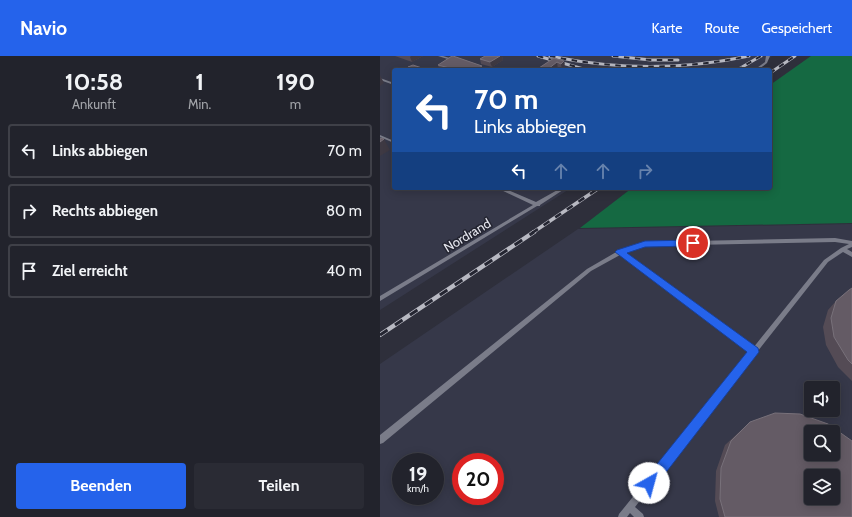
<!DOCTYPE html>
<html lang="de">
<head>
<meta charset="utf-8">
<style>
	:root { --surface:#22232c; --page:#2a2b34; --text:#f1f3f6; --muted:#a2a4a9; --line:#3f4048; --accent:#2563eb }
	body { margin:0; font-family:Cabin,sans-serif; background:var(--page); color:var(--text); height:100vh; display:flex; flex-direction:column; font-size:15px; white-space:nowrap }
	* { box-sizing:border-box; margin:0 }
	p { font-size:13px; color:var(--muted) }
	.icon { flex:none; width:22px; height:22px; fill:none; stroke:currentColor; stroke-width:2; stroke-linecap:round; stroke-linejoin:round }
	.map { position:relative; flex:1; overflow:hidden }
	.drawer { display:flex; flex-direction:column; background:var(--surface); width:380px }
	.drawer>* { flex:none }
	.guide { position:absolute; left:12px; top:12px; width:380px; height:122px; border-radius:4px; box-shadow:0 2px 10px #0003,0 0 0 1px var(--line); background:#1a4fa0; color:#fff; overflow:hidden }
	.controls { position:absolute; left:424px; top:325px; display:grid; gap:8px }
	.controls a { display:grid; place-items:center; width:36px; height:36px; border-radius:4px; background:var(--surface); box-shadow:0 2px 10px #0003,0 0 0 1px var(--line); font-size:20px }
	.speed { position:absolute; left:12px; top:397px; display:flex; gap:8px; font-size:20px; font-weight:700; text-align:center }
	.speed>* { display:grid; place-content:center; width:52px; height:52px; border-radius:50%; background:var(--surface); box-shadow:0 2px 10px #0003,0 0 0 1px var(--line); line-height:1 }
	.speed small { font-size:10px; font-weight:400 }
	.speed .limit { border:6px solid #d22; background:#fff; color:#111 }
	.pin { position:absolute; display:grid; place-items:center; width:34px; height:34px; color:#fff; margin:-17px; border:2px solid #fff; border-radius:50%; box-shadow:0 1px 4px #0007 }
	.me { position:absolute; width:44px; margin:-22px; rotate:38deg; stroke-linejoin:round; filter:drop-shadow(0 0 3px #0008) }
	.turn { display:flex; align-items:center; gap:14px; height:84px; padding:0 16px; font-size:18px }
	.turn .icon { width:52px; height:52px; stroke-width:2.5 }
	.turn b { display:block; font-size:28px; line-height:34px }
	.lanes { display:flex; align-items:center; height:38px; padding:0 16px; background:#0003; justify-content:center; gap:20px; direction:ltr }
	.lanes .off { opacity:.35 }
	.eta { display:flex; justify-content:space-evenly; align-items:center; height:68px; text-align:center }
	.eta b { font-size:24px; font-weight:800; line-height:28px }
	.button { display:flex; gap:8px; margin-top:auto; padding:8px 16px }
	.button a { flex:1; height:46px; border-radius:4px; background:var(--accent); color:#fff; font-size:16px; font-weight:800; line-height:46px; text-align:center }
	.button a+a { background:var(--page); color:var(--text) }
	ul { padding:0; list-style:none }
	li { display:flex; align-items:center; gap:12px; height:54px; margin:0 8px 6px; padding:0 8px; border:2px solid var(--line); border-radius:4px }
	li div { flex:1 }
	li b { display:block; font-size:15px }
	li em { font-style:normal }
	header { display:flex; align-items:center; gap:24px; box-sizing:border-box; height:56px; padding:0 20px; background:var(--accent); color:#fff }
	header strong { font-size:19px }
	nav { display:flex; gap:22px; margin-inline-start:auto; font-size:14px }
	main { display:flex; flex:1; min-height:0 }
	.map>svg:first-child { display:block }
	.built { fill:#363849; fill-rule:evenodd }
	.forest { fill:#156942 }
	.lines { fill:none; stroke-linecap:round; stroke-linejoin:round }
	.lane { fill:#7a7c89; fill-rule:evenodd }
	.rail-far2-casing { stroke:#b8b9c2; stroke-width:3 }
	.rail-far1-casing { stroke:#b8b9c2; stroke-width:3.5 }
	.rail-casing { stroke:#b8b9c2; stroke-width:4.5 }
	.rail-far2 { stroke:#242531; stroke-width:2; stroke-dasharray:5.5; stroke-linecap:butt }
	.rail-far1 { stroke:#242531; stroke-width:2.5; stroke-dasharray:7; stroke-linecap:butt }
	.rail { stroke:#242531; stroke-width:3; stroke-dasharray:9; stroke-linecap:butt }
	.wall { fill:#544b55 }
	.shaded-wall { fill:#3e3943 }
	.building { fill:#645b65; stroke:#78717a; fill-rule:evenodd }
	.route { fill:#2563eb; stroke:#184099 }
	.labels { text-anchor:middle; stroke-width:3; stroke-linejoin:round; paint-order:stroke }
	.street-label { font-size:13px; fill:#e5e6ee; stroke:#242531 }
</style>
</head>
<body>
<header>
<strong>Navio</strong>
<nav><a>Karte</a><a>Route</a><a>Gespeichert</a></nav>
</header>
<main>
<section class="drawer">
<div class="eta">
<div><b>10:58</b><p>Ankunft</p></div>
<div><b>1</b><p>Min.</p></div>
<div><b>190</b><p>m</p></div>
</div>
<ul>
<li><svg class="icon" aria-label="left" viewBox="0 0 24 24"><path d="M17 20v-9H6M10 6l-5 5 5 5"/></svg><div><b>Links abbiegen</b></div><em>70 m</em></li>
<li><svg class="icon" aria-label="right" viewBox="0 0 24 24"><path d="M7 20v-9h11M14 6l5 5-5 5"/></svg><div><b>Rechts abbiegen</b></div><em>80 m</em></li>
<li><svg class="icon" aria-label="arrive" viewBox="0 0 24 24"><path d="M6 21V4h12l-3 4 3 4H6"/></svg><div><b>Ziel erreicht</b></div><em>40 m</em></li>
</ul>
<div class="button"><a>Beenden</a><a>Teilen</a></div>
</section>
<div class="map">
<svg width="472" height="461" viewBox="0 0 472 461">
	<rect width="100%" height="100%" fill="#2e2f3b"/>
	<path class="built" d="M0,0H392L375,14H14V132H191L0,254Z
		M472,168V461H0V308L198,173ZM431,332H453V354H431ZM431,376H453V398H431ZM21,406H55V440H21ZM81,406H115V440H81ZM431,420H453V442H431Z"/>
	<path class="forest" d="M431,0H472V167L200,172L252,132H390V29Z"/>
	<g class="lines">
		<path class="lane" d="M58,0H63L76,4L74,5Z
			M386,0H390L387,7L378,14H374L385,6Z
			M0,22L14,27V29L0,24Z
			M0,79L14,85V87L0,81Z
			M117,132H123L156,146L181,132H186L160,149V150H157L0,245V240L153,149Z
			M455,182L472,185V191L467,193L472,196V201L463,196L448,206L255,451L263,458L264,461H254L250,457L247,461H238L239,458L370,296L240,199L211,215L3,387L0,388V379L207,213L238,195L265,186ZM455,186L469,188L461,192L444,204L373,292L244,197L265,190Z"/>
		<defs>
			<path id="rail-far2" d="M158,0L207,14
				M170,0C236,14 303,14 369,0
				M233,0L271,4H298
				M357,14L381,0
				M390,17L415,0"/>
			<path id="rail-far1" d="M152,177L219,132"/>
			<path id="rail" d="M0,279L154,176"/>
		</defs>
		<use href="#rail-far2" class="rail-far2-casing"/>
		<use href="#rail-far1" class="rail-far1-casing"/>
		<use href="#rail" class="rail-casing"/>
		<use href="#rail-far2" class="rail-far2"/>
		<use href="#rail-far1" class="rail-far1"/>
		<use href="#rail" class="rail"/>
	</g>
	<path class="wall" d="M15,0H43L32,6Z
		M105,0H122L123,4L112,11L101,8L100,3Z
		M174,2L184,5L185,13L184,14H156Z
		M58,9L102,10L103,14H60Z
		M472,232V325L458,311L446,289L443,271L448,254L456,245Z
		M370,366L472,461H339L335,445L336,415L345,389Z"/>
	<path class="shaded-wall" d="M31,0H43L32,6L30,1Z
		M120,0H122L123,4L112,11L110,6Z
		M184,5L185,13L184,14H182L181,8Z
		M177,6L178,14H168V13Z
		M102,10L103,14H95Z
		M0,19L4,27L0,30Z
		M4,83L10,94L0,100V86Z"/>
	<path class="building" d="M72,0H73L102,10L95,14H77L58,9Z
		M105,0H120L110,6L100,3Z
		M174,2L184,5L181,8L177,6L168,13L171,14H156Z
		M33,9L48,14H29L32,12L28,11Z
		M0,82L4,83L0,86Z
		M472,232V308L468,304L454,281L451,262L456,245L469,234Z
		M395,357L420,358L448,368L472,385V461H345L340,443L341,412L351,385L370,366ZM431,376H453V398H431ZM431,420H453V442H431Z"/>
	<path class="route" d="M313,184L317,187L313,190L265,191L247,197L378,292L379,296L274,432L269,433L265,432L263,427L265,423L367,296L235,196L237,194L265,185Z"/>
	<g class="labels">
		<g class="street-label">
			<text transform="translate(87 179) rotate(-31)" y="5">Nordrand</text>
		</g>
	</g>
</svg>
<div class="controls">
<a><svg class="icon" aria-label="sound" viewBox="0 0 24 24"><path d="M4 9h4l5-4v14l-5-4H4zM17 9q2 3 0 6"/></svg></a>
<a><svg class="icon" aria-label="search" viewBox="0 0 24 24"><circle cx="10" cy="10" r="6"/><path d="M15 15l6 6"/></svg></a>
<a><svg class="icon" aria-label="layers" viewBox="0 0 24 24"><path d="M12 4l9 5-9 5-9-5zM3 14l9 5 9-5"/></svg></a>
</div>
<div class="speed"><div>19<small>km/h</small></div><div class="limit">20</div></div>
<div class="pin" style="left:313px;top:187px;background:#d93025"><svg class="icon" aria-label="arrive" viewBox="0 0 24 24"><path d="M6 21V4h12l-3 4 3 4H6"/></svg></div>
<svg class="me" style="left:269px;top:427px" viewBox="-20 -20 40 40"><circle r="19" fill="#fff"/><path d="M0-13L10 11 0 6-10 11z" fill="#2563eb"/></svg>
<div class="guide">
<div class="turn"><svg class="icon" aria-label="left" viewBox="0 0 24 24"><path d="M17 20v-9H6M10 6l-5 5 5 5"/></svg><div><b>70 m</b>Links abbiegen</div></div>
<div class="lanes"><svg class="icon" aria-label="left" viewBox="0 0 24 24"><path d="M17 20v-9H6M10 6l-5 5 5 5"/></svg><svg class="icon off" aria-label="ahead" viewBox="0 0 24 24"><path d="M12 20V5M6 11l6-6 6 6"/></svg><svg class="icon off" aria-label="ahead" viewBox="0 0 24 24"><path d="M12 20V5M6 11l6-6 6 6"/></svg><svg class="icon off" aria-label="right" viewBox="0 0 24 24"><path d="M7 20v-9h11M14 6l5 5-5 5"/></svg></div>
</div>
</div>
</main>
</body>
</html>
